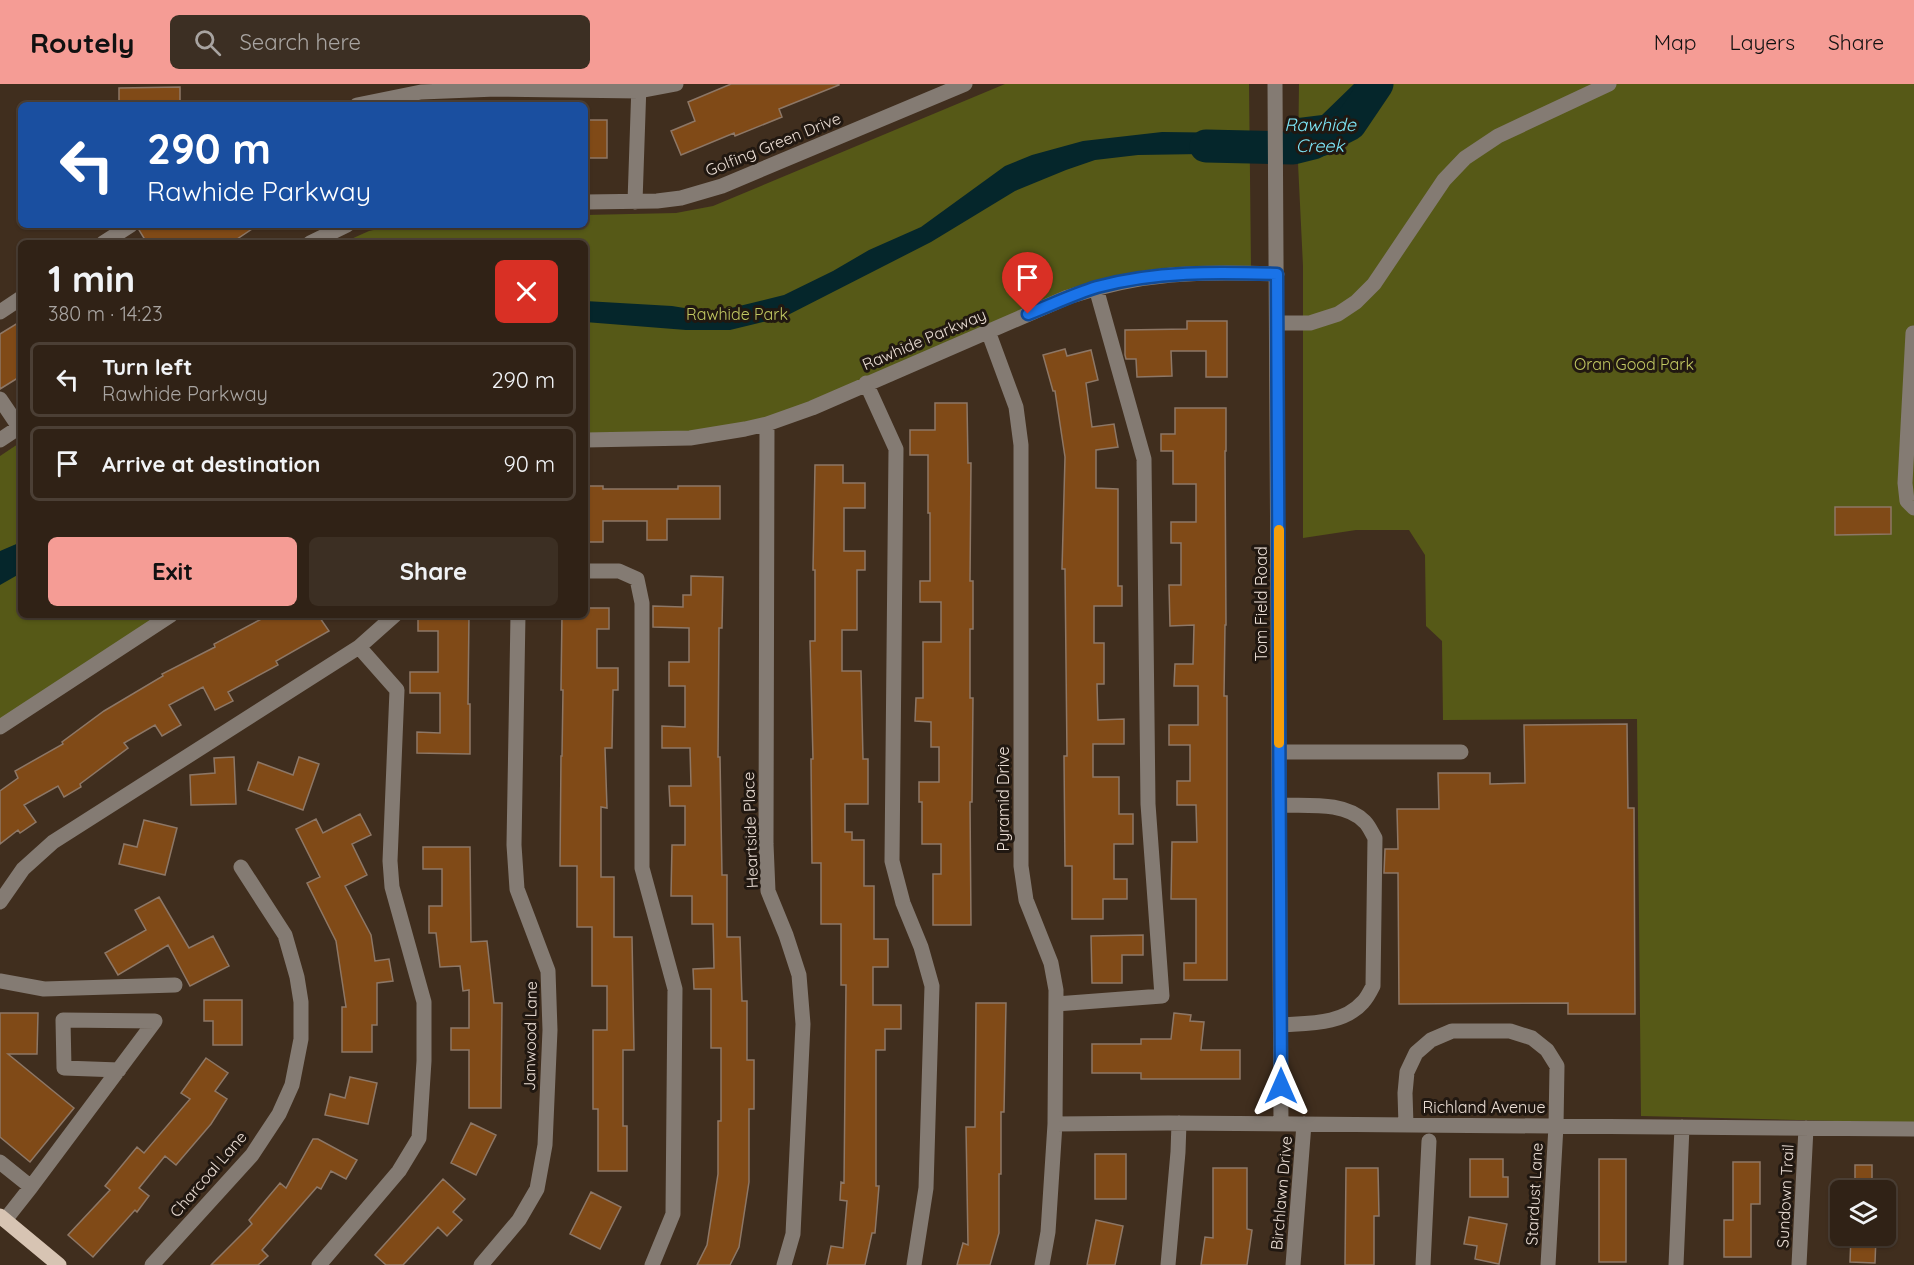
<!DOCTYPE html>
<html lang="en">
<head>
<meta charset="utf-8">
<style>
	:root { --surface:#302216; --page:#3c2f23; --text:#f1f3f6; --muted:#a8a4a1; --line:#4b3f35; --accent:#f59c95 }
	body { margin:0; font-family:Quicksand,sans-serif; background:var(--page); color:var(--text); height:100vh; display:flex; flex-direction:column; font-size:22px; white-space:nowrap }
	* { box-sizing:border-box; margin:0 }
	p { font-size:20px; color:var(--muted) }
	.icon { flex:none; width:33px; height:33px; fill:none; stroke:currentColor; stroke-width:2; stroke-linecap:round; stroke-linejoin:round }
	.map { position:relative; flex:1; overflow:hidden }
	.sheet { position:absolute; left:18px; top:156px; width:570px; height:378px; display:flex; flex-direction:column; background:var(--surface); border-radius:9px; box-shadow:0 2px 4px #0004,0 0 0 2px var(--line) }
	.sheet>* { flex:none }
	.guide { position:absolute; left:18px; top:18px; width:570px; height:126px; border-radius:9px; box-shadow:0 2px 4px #0004,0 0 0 2px var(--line); background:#1a4fa0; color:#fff; overflow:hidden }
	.fabs { position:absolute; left:1830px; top:1096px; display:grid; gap:12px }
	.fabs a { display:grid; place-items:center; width:66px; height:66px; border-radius:9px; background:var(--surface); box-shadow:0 2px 4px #0004,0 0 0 2px var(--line); font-size:30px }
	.pin { position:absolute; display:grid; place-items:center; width:51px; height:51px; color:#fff; margin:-62px -26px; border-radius:50% 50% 50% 0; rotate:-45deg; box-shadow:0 0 6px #0007 }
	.pin .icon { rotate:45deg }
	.me { position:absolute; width:66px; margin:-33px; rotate:0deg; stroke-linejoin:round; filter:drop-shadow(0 0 4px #0008) }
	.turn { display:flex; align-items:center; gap:21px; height:126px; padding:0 30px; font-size:27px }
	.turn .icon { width:78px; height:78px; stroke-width:2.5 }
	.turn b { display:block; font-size:42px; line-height:51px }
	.round { display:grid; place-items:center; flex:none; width:63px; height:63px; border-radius:9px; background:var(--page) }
	.summary { display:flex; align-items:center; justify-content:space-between; height:102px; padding:0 30px }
	h1 { font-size:36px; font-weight:800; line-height:45px }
	.primary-button { display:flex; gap:12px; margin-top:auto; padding:12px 30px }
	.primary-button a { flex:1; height:69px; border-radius:9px; background:var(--accent); color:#111; font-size:24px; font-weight:800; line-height:69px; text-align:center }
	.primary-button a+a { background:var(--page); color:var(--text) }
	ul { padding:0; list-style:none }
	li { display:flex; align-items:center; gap:18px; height:75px; margin:0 12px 9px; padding:0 18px; border:3px solid var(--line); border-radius:9px }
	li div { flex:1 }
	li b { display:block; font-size:22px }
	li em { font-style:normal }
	header { display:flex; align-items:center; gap:36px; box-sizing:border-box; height:84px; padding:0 30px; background:var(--accent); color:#111 }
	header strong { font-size:28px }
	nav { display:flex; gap:33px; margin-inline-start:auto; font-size:21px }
	.search { width:420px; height:54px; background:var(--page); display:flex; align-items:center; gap:15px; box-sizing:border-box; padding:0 21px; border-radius:9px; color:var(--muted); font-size:22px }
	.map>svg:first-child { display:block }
	.green { fill:#565917 }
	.water { fill:#05262b }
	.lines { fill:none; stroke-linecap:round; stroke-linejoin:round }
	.river { stroke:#05262b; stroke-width:33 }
	.building { fill:#804a17; stroke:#8d7766; stroke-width:1.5 }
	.minor { stroke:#847b73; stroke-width:15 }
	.major { stroke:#d7c4b3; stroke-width:15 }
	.route-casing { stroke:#114b97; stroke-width:15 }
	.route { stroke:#1a73e8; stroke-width:10 }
	.slow { stroke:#f59e0b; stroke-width:10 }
	.labels { text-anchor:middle; stroke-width:6; stroke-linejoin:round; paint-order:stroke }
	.street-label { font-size:16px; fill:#ebded5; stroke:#211811 }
	.park-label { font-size:16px; fill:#c1c762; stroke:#211811 }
	.water-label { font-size:18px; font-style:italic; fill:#7ee8fa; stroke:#211811 }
</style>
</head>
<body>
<header>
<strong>Routely</strong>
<div class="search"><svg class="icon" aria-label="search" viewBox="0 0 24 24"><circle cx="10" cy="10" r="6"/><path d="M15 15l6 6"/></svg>Search here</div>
<nav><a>Map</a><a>Layers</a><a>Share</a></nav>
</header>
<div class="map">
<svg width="1914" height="1181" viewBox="0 0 1914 1181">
	<rect width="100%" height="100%" fill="#402e1e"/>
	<path class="green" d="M1005,0H1249L1251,184L1154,187L767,336L691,349L585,351V159H342L369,147L396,141H585V131L676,129L713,122Z
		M1299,0H1914V1039L1641,1032L1637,635L1443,636L1442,557L1426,542L1425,471L1409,446H1356L1303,454V182L1298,79Z
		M21,358V531H162L0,637V372Z"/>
	<path class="water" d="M1354,0H1389L1377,26L1349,56L1331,70L1298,79V34L1322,31Z
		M1162,48L1249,49L1250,76L1202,70L1138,71L1095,76L1066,86L1015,107L931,158L784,233L730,246H686L585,238V217L672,222L703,227L727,225L784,211L833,187L869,166L921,143L1005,82L1032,71L1083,57Z
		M21,458V489L0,501V467Z"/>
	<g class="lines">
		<path class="river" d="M1206,62L1293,64L1313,59L1350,40L1377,0"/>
	</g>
	<path class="building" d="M731,0H839V1L779,25L782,33L735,52L734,49L681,71L671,47L695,37L688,18Z
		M180,3V21H119V4Z
		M585,36H607V74H585Z
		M141,141H258L231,159H147L139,146Z
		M21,237V292L0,305V250Z
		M1187,237H1227V293H1206V267H1171L1172,292L1137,293L1136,275H1126L1125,271V246L1187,245Z
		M1065,265L1067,272L1091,266L1098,296L1086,299L1092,343L1114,340L1118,363L1096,366V404L1118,405V502H1122V522H1094V559H1104V600H1097L1098,636L1124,635V660H1093V693H1119V730H1133V760H1114V795H1127V815H1103V835H1072V782H1065L1064,672H1067L1065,485H1062L1065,373L1055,307H1053L1043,271Z
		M935,319H967L968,379H971L970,497H973V545H970V614H973L972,718H970L971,841H933V790H941V760H922V718H919V698H939V663H931V638L915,637L916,614H923V558H941V518H920V497H930V429H928V371H910V346H935Z
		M1175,324H1226V367H1225L1226,541H1225L1224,612H1227V896H1184V879H1196V815H1171L1172,758H1197L1196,721H1177V697H1190V661H1169V641H1198V602H1174L1175,580H1193L1194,541L1170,542L1169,501H1181V459H1171V438H1196V400H1173V367H1161V350H1175Z
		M815,381H843V399H865V424H844V467H865V486H857V546H842V587H861L863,675H868V720H845V748H852V756H864V802H874V855H888V883H873V921H901V945H885V966H876V1102H879L875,1149H872L865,1181H827L831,1162L843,1164L847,1117L840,1116L841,1098L844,1099L846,901H841V840H821V779H812L811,675H813L810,557H815V486H813Z
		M585,402H603V405H678V402H720V435H667V456H647V437H603V458H585Z
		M1835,423H1891V450L1835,451Z
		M691,492L723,493L722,544H719L718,673H720L722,791H727V853H740L742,917H747V976H754V1025H749V1098L739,1163L730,1181H697L707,1161L718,1090V1037H721V964H711V905H694L693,885L714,884L713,840H692V812H671L672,761H685V722H670L669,702H691L690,664H662V642L685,643V602H669V578H689V544L653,543V522L683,523V511H691Z
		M585,524H609V545H597V584H618V606H613L612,664H605L607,724L601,723V793H614V853H632L634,966H623V1042H627V1087H598V1025H593V946H607V902H592V843H577V782H560L561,672H562L563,606H561L562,531H585Z
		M269,531H318L329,547L276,577L278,581L228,608L233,617L215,626L203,603L169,621L181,641L162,652L155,641L124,659L128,664L80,700L81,703L64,713L58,702L24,721L36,738L20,749L18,746L0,760V707L18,694L15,687L63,660L62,658L104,627L163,592L162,590L215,563L214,560Z
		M418,531H469L468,620H470V670L417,669V648L440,649V609H410V588H438V547H418Z
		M1627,640L1628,724H1634L1635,930H1568V919L1399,920L1398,789H1384L1385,765H1398L1397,725H1439L1438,689H1490V700L1525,699L1524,641Z
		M234,673L236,720L191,721L190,691L215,689L214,674Z
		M299,673L319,680L303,726L248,706L258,678L293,691Z
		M360,730L371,751L352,760L367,791L345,802L371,851L375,877L389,875L393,897L377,899V941H372V968H342V923H346L336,857L307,799L320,793L296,745L316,735L323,749Z
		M144,736L177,744L165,791L119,780L124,760L137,763Z
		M423,763H470L471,858L487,857L494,919H502L501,1024H469V966H451V944H469V906L463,907L460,882L440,883L436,849H429V822H442V785H423Z
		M159,813L189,864L213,852L229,882L190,902L168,861L118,891L105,869L146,846L135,826Z
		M1143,851V871H1122V899H1092L1091,852Z
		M204,916H242V961H213V937H204Z
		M976,919H1006L1004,1028H1001V1090H999V1149L990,1181H957L963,1159L968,1161L966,1043H975Z
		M0,929H38L37,970H8L74,1024L30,1078L0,1053Z
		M1174,929L1191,931L1190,937L1204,938L1201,966H1240V995H1141V989H1092V960H1141V955H1171Z
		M206,974L228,989L215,1007L227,1015L211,1040L176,1081L165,1072L139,1104L149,1112L137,1128L135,1126L93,1173L68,1151L110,1106L105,1102L137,1063L144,1069L190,1015L181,1009Z
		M350,993L377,999L368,1040L325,1031L330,1010L345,1014Z
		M471,1039L496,1051L476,1091L451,1079Z
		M313,1055H318L357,1076L346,1095L331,1087L321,1105L317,1103L262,1166L268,1172L258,1181H211L252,1140L249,1136L280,1099L286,1104Z
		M1095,1070H1126V1115H1095Z
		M1470,1075H1503V1093H1508V1113H1470Z
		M1599,1075H1626V1178H1599Z
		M1733,1078H1760V1120H1751V1173H1724V1136H1733Z
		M1855,1081H1872V1107H1855Z
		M1213,1084H1247V1145L1252,1146L1247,1181H1201L1205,1153L1213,1154Z
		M1346,1084H1378L1379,1132H1374V1181H1345Z
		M443,1095L465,1115L453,1128L462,1136L447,1152L438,1143L403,1181H386L375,1171Z
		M591,1108L621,1123L600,1165L570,1150Z
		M1469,1133L1507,1140L1499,1180L1475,1175L1477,1162L1464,1160Z
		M1096,1136L1123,1142L1115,1181H1087Z
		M1851,1152H1876L1875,1179L1850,1178Z"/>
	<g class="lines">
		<path class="minor" d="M1275,0L1281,1040
			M357,21L421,8L496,5L639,7L676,0
			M585,118L657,117L681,114L722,102L965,0
			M635,118L639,0
			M103,159L131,141
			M310,159L347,141
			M0,228L21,214
			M1277,239H1310L1338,230L1356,218L1374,200L1444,96L1465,74L1498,52L1609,0
			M988,247L1016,323L1021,361V782L1026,816L1051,879L1056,906L1055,1040L1048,1148L1042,1181
			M1913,249L1905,399L1907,417L1914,424
			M866,299L896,365L892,777L903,819L921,863L932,902L926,1104L914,1181
			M0,315L19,343
			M767,340L766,760L768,807L786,851L799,891L803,940L793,1150L784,1181
			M0,356L21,342
			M585,356L690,354L745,345L767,340L812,324L1068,213C1142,188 1200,187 1277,190
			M585,487H619L637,495L642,519V784L675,905L673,1130L652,1181
			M0,643L171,531
			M1279,668H1461
			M1280,721C1307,722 1345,717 1365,738C1369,742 1372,749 1375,754L1373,902C1370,908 1367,914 1363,918C1343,941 1308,939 1281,941
			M0,818L23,785L53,758L359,563L395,531
			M0,897L44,905L175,901
			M1056,920L1162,912L1148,720L1144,375L1096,204
			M1055,1040L1168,1039L1914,1045
			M1406,1041L1405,1009L1407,988L1416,969L1431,956L1452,947H1510L1532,954L1547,966L1557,982L1556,1042L1548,1181
			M0,1078L31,1103L5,1136
			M31,1103L155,937L63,936L64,984L119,986
			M152,1181L252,1071L279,1030L292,1001L301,955V918L297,893L285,851L241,783
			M319,1181L399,1087L419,1054L424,977V918L392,803L390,777L397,606L359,563
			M481,1181L519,1136L537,1105L545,1061L550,946L548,887L517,805L514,761L518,531
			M1168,1181L1178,1068L1179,1039
			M1293,1181L1304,1040
			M1423,1181L1429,1057
			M1676,1181L1682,1043
			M1799,1181L1806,1044"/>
		<path class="major" d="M0,1132L59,1181"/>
	</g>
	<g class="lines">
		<defs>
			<path id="route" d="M1028,230C1051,221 1074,210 1097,203C1156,187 1216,188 1277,190L1281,1002"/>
		</defs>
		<use href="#route" class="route-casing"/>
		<use href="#route" class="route"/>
		<path class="slow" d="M1279,446V659"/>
	</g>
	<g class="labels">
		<g class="street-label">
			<text transform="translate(773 60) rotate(-22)" y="6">Golfing Green Drive</text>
			<text transform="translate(924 255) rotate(-23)" y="6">Rawhide Parkway</text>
			<text transform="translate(1261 520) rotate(-90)" y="6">Tom Field Road</text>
			<text transform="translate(1003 715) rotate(-90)" y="6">Pyramid Drive</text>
			<text transform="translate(750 746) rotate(-92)" y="6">Heartside Place</text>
			<text transform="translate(530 952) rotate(-89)" y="6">Janwood Lane</text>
			<text x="1484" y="1029">Richland Avenue</text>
			<text transform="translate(208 1090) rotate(-49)" y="6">Charcoal Lane</text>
			<text transform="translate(1281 1109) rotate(-85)" y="6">Birchlawn Drive</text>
			<text transform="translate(1534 1110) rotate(-87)" y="6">Stardust Lane</text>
			<text transform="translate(1785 1112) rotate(-87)" y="6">Sundown Trail</text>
		</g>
		<g class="park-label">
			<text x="737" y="236">Rawhide Park</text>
			<text x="1634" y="286">Oran Good Park</text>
		</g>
		<g class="water-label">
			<text x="1320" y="47">Rawhide<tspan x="1320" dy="21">Creek</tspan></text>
		</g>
	</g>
</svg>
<div class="fabs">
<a><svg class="icon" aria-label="layers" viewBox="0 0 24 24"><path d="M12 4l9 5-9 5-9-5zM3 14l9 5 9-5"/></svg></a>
</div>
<div class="pin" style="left:1028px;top:230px;background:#d93025"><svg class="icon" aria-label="arrive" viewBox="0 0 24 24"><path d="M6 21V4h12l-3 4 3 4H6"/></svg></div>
<svg class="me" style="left:1281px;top:1002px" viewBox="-20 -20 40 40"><path d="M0-17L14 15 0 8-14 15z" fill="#1a73e8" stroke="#fff" stroke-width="4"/></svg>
<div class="guide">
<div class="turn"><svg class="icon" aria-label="left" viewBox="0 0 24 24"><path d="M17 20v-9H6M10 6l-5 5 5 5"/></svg><div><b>290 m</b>Rawhide Parkway</div></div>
</div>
<section class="sheet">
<div class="summary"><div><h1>1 min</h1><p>380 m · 14:23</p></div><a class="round" style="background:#d93025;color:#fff"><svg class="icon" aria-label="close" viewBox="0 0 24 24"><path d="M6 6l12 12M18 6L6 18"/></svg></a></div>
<ul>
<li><svg class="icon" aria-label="left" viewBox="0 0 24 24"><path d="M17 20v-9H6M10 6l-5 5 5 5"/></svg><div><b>Turn left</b><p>Rawhide Parkway</p></div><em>290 m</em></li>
<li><svg class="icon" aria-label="arrive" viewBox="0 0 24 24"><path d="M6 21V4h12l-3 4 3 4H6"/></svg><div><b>Arrive at destination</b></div><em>90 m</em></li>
</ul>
<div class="primary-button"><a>Exit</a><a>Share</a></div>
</section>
</div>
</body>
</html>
